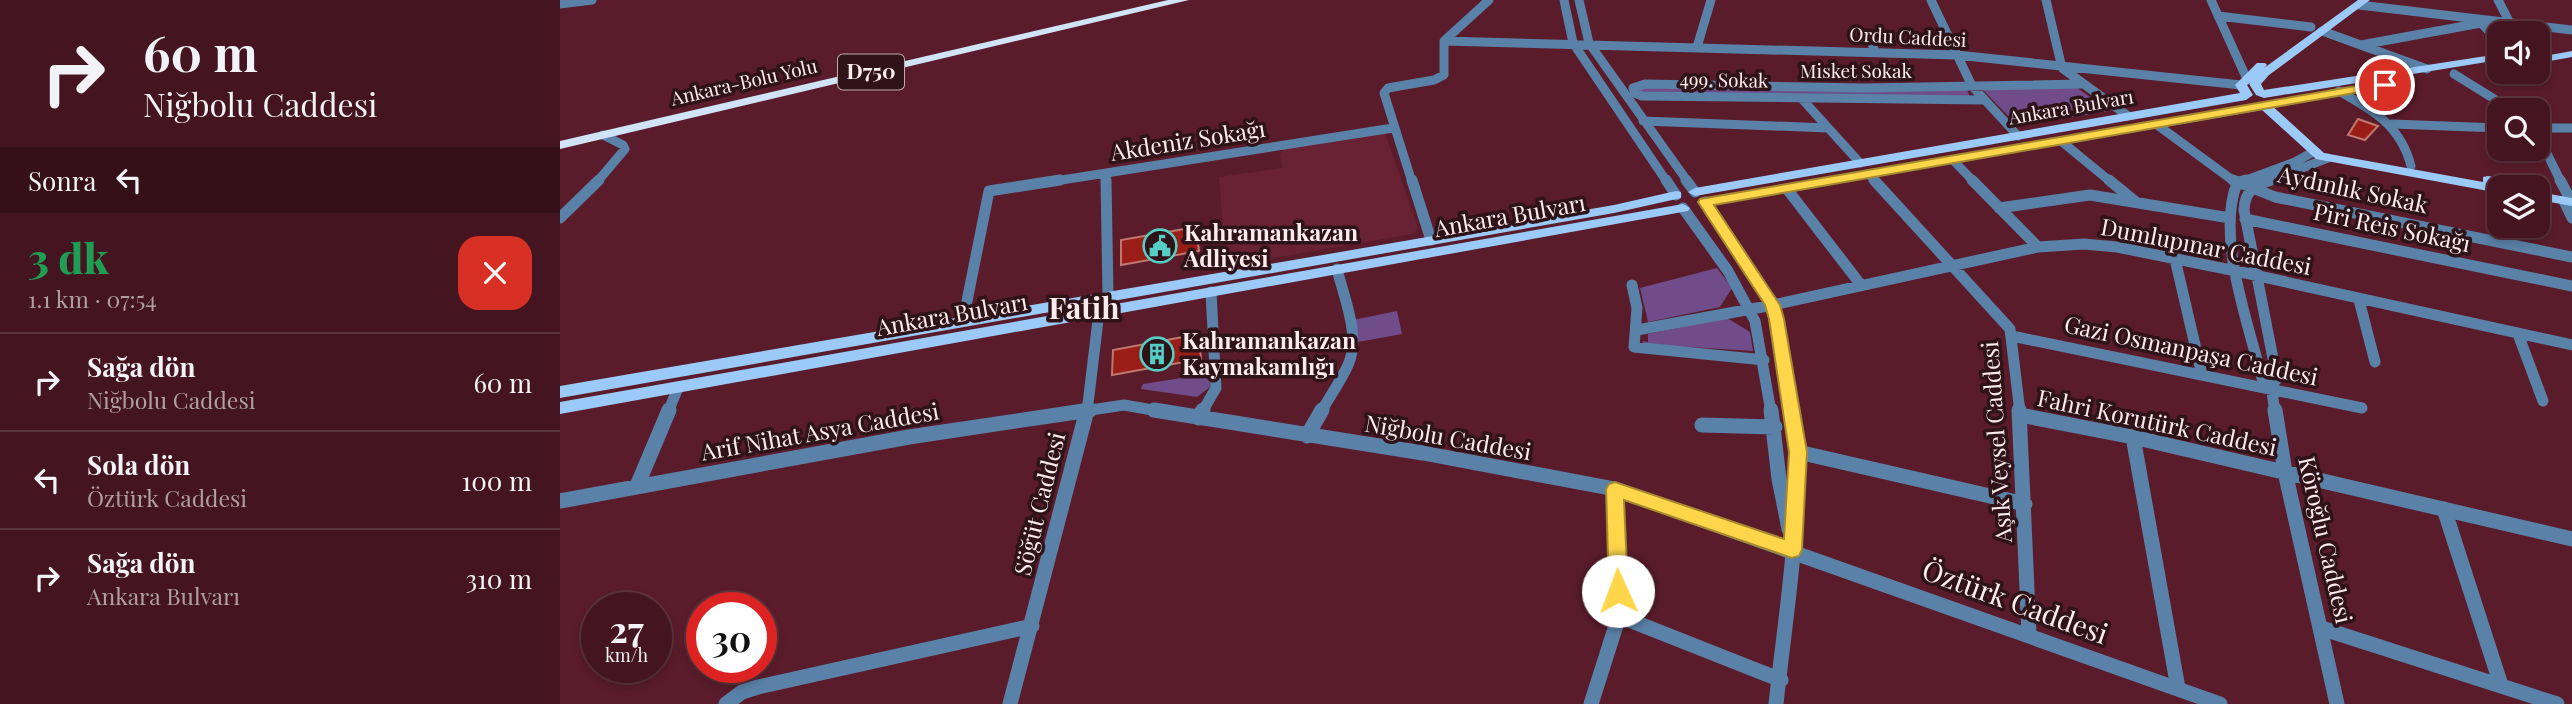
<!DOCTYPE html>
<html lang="tr">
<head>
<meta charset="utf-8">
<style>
	:root { --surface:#441520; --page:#4b1e29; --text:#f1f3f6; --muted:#af9fa5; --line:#5c343e }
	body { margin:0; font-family:"Playfair Display",serif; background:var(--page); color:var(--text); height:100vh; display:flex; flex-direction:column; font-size:26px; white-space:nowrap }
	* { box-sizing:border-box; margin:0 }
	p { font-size:23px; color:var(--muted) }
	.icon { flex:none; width:38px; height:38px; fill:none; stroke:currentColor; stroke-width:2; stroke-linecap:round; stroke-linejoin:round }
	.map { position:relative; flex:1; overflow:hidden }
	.sheet { display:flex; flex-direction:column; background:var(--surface); width:560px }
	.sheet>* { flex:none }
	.top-card { background:#441520; color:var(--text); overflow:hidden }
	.buttons { position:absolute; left:1927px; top:21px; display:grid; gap:14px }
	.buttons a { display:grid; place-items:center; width:63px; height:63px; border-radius:14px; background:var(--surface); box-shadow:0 4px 10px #0003,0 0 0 2px var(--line); font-size:35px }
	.speed { position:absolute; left:21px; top:592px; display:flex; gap:14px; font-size:35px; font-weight:700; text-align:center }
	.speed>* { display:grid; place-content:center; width:91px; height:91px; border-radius:50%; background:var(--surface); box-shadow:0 4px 10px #0003,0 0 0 2px var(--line); line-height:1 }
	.speed small { font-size:18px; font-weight:400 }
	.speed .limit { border:10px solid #d22; background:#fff; color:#111 }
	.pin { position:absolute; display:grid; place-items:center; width:60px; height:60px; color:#fff; margin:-30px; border:4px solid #fff; border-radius:50%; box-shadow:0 2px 7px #0007 }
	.me { position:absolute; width:77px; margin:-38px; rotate:358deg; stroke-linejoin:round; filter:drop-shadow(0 0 5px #0008) }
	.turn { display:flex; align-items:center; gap:24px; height:147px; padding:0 28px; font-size:32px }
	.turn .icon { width:91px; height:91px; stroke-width:2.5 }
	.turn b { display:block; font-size:49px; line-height:60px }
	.then { display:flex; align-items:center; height:66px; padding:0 28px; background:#0003; gap:14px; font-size:26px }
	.round { display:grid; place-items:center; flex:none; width:74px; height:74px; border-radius:21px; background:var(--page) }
	.summary { display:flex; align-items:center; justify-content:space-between; height:119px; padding:0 28px }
	h1 { font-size:42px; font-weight:800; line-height:52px; color:#1e9e55 }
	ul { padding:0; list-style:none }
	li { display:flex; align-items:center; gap:21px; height:98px; padding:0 28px; border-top:2px solid var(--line) }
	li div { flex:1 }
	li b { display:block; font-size:26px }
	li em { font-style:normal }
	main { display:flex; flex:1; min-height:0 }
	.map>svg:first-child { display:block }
	.built { fill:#692233 }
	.green { fill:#704c8b }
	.building { fill:#9a1d17; stroke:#c0786e; stroke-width:2 }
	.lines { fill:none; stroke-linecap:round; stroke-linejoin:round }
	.minor-far2 { stroke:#5a81a7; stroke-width:9 }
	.minor-far1 { stroke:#5a81a7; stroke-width:11 }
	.minor { stroke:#5a81a7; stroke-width:15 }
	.major { fill:#9bcaf8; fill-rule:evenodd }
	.highway { fill:#d1e3f6; fill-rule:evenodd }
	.route { fill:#ffd54a; stroke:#a68a30; stroke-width:2 }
	.labels { text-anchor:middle; stroke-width:7; stroke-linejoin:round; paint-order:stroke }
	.far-street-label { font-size:19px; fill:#fdecef; stroke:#2e1318 }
	.shield { fill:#2e1318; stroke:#bfabae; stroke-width:2 }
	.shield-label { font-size:21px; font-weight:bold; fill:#fdecef }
	.street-label { font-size:23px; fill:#fdecef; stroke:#2e1318 }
	.poi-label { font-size:23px; font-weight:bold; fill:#fdecef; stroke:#2e1318; text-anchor:start }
	.near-street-label { font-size:28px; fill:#fdecef; stroke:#2e1318 }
	.district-label { font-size:30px; font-weight:bold; fill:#fdecef; stroke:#2e1318 }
</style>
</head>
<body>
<main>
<section class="sheet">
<div class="top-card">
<div class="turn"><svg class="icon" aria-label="right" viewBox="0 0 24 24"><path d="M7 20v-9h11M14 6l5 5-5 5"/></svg><div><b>60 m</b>Niğbolu Caddesi</div></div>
<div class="then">Sonra<svg class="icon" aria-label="left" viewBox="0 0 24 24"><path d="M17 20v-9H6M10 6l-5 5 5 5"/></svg></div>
</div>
<div class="summary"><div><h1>3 dk</h1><p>1.1 km · 07:54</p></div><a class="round" style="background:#d93025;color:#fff"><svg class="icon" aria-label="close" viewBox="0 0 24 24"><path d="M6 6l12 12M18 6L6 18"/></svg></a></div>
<ul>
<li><svg class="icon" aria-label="right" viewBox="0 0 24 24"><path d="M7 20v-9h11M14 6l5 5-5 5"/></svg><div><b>Sağa dön</b><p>Niğbolu Caddesi</p></div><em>60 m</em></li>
<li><svg class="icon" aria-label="left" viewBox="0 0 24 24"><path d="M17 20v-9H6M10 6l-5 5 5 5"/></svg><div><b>Sola dön</b><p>Öztürk Caddesi</p></div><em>100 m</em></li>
<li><svg class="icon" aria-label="right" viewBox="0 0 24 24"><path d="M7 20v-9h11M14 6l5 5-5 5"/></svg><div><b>Sağa dön</b><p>Ankara Bulvarı</p></div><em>310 m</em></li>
</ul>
</section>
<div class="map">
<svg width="2012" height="704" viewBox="0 0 2012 704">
	<rect width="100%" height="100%" fill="#5a1c2b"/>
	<path class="built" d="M825,133L858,228L853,234L666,266L659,177L722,168L720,154L724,149Z"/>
	<path class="green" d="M1516,87L1549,111L1458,126L1423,90Z
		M1078,88L1407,90L1410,97L1078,92Z
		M1157,268L1172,288L1160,307L1088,322L1080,288Z
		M837,311L842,334L798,342L793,320Z
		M1167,318L1190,332L1193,351L1083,344V341L1088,342V334Z
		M649,360L650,387L637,397L581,389L583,384L641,375V361Z"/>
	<path class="building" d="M1798,119L1818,126L1805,140L1788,135Z
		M636,227L639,251L561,265V240Z
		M639,334L641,359L552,375L553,350Z"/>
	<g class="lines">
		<path class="minor-far2" d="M1004,0L1013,43L1107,182
			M1019,0L1029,43L1128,182
			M1371,0L1412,86L1458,136
			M1486,0L1502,68L1568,116
			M1651,0L1686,77
			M1938,0L1950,23
			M0,4L32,0
			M1799,5L2012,30
			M1658,16L1751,27
			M1921,23L1939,42
			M1762,31L1867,69
			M1309,35L1315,52
			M884,41L1397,55L1681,85
			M1801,45L1921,23
			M1137,47L1151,0
			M1894,74L1952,110
			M1779,91C1813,110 1841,126 1851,166
			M1242,99L1300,163
			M1424,100L1082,96L1075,93L1073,88L1085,84L1304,88L1522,84
			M1083,121L1268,128
			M1596,124L1675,182
			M1832,124L1939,128
			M1978,128H2012
			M1978,135L2001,182
			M1501,141L1551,182
			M1393,160L1414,182
			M1310,175L1316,182
			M37,182L65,149L63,145L43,135
			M489,182L833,128
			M546,182V173
			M852,182L824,93L828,88L874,80L884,75V41L929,0
			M1681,182L1735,162L1753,152
			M1706,182L1768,158"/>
		<path class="minor-far1" d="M546,180L548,295
			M852,180L871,240
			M1106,180L1116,195
			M1126,180L1135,192
			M1314,180L1450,329L1460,412
			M1412,180L1478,247
			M1549,180L1576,202
			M1673,180L1715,197L2012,257
			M1686,180L1677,183C1656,237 1688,323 1702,378L1711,386L1715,412
			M1711,180C1694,186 1685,190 1684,210L1717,379L1711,386
			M2000,180L2008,195
			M1227,189L1301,285
			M2004,201L2012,218
			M1145,202L1213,305L1233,412
			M1123,208L1168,271L1195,321L1211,412
			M1439,208L1530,195L1670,218
			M0,218L39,180
			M1685,219L2012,286
			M1615,259L1642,375
			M1072,285L1077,308L1074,347L1204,360
			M1799,300L1815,362
			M403,321L429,191L500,180
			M1077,330L1213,305L1478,247L1524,244L1557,247L1676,271L2012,345
			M1958,334L1983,401
			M1452,336L1802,408
			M108,412L118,388
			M518,412L564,405L604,412
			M527,412L539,312
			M642,412L656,388L651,292
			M761,412C770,396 781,381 788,365C801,336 784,298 777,269"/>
		<path class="minor" d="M594,410L863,453L1055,489L1660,704
			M1211,410L1219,479L1229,529
			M1459,410L1469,634
			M1715,410L1725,472L1777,704
			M1460,415L1573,437L2012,539
			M638,418L643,410
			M1142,425L1215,427
			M747,436L762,410
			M1573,437L1618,688
			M1238,452L1465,504
			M77,486L109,410
			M0,501L349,437L530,410
			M1884,509L1941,685
			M1059,616L1221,680
			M1761,628L1997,704
			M166,704L182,692L198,687L472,626
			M450,704L527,410
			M1031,704L1059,616L1055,489
			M1216,704C1226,608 1245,507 1233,410"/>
		<path class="major" d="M1798,0H1810L1709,75L1701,84L1704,90L1939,54V60L1704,98L1696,95L1689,84L1691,82L1687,85L1693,95L1686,100L1135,196L1128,192L1135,188L1680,93L1675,85L1697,63H1705L1707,65L1704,68Z
			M2012,51V57L1978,63V57Z
			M1702,102L1709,103L1764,153L1923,182V177L1928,176L1967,183L1974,187H1939V193L1756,159L1702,110L1145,206L1138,202L1145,198Z
			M1116,191L1121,192V198L1054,213L0,398V386L1054,205Z
			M1978,192L2012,198V206L1978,200Z
			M1123,204L1130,208L1128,211L0,414V402Z"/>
		<path class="highway" d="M608,0H629L0,149V141Z"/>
	</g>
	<path class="route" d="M1825,81L1830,85L1829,87L1154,205L1220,305L1224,319L1247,452L1242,550L1239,556L1232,558L1064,500L1068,591L1065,596L1058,599L1051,596L1049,591L1046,489L1049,484L1055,482L1224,539L1229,452L1209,319L1205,305L1138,202L1140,199Z"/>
	<defs>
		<symbol id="civic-ring" viewBox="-11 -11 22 22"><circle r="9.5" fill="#2e1318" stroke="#55cec5" stroke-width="1.5"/><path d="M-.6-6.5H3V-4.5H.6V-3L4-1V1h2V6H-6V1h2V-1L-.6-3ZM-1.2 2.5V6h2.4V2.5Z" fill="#55cec5"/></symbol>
		<symbol id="building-ring" viewBox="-11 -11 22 22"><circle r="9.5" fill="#2e1318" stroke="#55cec5" stroke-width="1.5"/><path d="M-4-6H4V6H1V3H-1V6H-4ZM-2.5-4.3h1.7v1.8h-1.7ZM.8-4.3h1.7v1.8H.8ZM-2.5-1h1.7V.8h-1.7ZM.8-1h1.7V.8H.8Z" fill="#55cec5"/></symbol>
	</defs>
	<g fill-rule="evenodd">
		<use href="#civic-ring" x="581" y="227" width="38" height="38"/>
		<use href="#building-ring" x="578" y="335" width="38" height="38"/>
	</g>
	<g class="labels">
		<g class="far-street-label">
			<text transform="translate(1348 37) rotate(3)" y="7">Ordu Caddesi</text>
			<text x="1296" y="78">Misket Sokak</text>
			<text transform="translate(1164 80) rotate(1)" y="7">499. Sokak</text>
			<text transform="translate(184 82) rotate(-13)" y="7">Ankara-Bolu Yolu</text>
			<text transform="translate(1511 107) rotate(-10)" y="7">Ankara Bulvarı</text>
		</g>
		<rect class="shield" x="278" y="54.5" width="66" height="35" rx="5"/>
		<g class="shield-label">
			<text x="311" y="79">D750</text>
		</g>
		<g class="street-label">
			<text transform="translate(628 141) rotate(-9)" y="8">Akdeniz Sokağı</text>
			<text transform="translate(1793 190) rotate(12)" y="8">Aydınlık Sokak</text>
			<text transform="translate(950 216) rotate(-10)" y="8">Ankara Bulvarı</text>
			<text transform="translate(1832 228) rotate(12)" y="8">Piri Reis Sokağı</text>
			<text transform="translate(1646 247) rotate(11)" y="8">Dumlupınar Caddesi</text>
			<text transform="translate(392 315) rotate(-10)" y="8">Ankara Bulvarı</text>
			<text transform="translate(1631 351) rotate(12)" y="8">Gazi Osmanpaşa Caddesi</text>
			<text transform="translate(1597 423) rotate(12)" y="8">Fahri Korutürk Caddesi</text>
			<text transform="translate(260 432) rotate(-10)" y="8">Arif Nihat Asya Caddesi</text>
			<text transform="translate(888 438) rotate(10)" y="8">Niğbolu Caddesi</text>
			<text transform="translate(1437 442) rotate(-94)" y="8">Aşık Veysel Caddesi</text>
			<text transform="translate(480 504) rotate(-76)" y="8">Söğüt Caddesi</text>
			<text transform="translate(1765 540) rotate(77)" y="8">Köroğlu Caddesi</text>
		</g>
		<g class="poi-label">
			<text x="624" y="241">Kahramankazan<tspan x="624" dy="26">Adliyesi</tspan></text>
			<text x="622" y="349">Kahramankazan<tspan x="622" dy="26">Kaymakamlığı</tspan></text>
		</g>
		<g class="near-street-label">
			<text transform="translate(1455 602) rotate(20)" y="10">Öztürk Caddesi</text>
		</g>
		<g class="district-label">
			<text x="524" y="319">Fatih</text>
		</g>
	</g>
</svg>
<div class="buttons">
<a><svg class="icon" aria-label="sound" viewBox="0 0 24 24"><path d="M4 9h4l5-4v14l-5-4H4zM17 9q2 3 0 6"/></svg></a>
<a><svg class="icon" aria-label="search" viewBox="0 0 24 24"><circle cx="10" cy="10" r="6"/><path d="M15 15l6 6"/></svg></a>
<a><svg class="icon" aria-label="layers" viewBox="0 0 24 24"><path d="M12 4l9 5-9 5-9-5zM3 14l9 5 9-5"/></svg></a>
</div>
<div class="speed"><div>27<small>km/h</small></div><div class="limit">30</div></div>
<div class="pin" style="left:1825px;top:85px;background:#d93025"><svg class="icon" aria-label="arrive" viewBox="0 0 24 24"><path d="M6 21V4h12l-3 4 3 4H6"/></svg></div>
<svg class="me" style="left:1058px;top:591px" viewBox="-20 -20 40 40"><circle r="19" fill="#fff"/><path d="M0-13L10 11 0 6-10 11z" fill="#ffd54a"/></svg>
</div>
</main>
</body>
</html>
